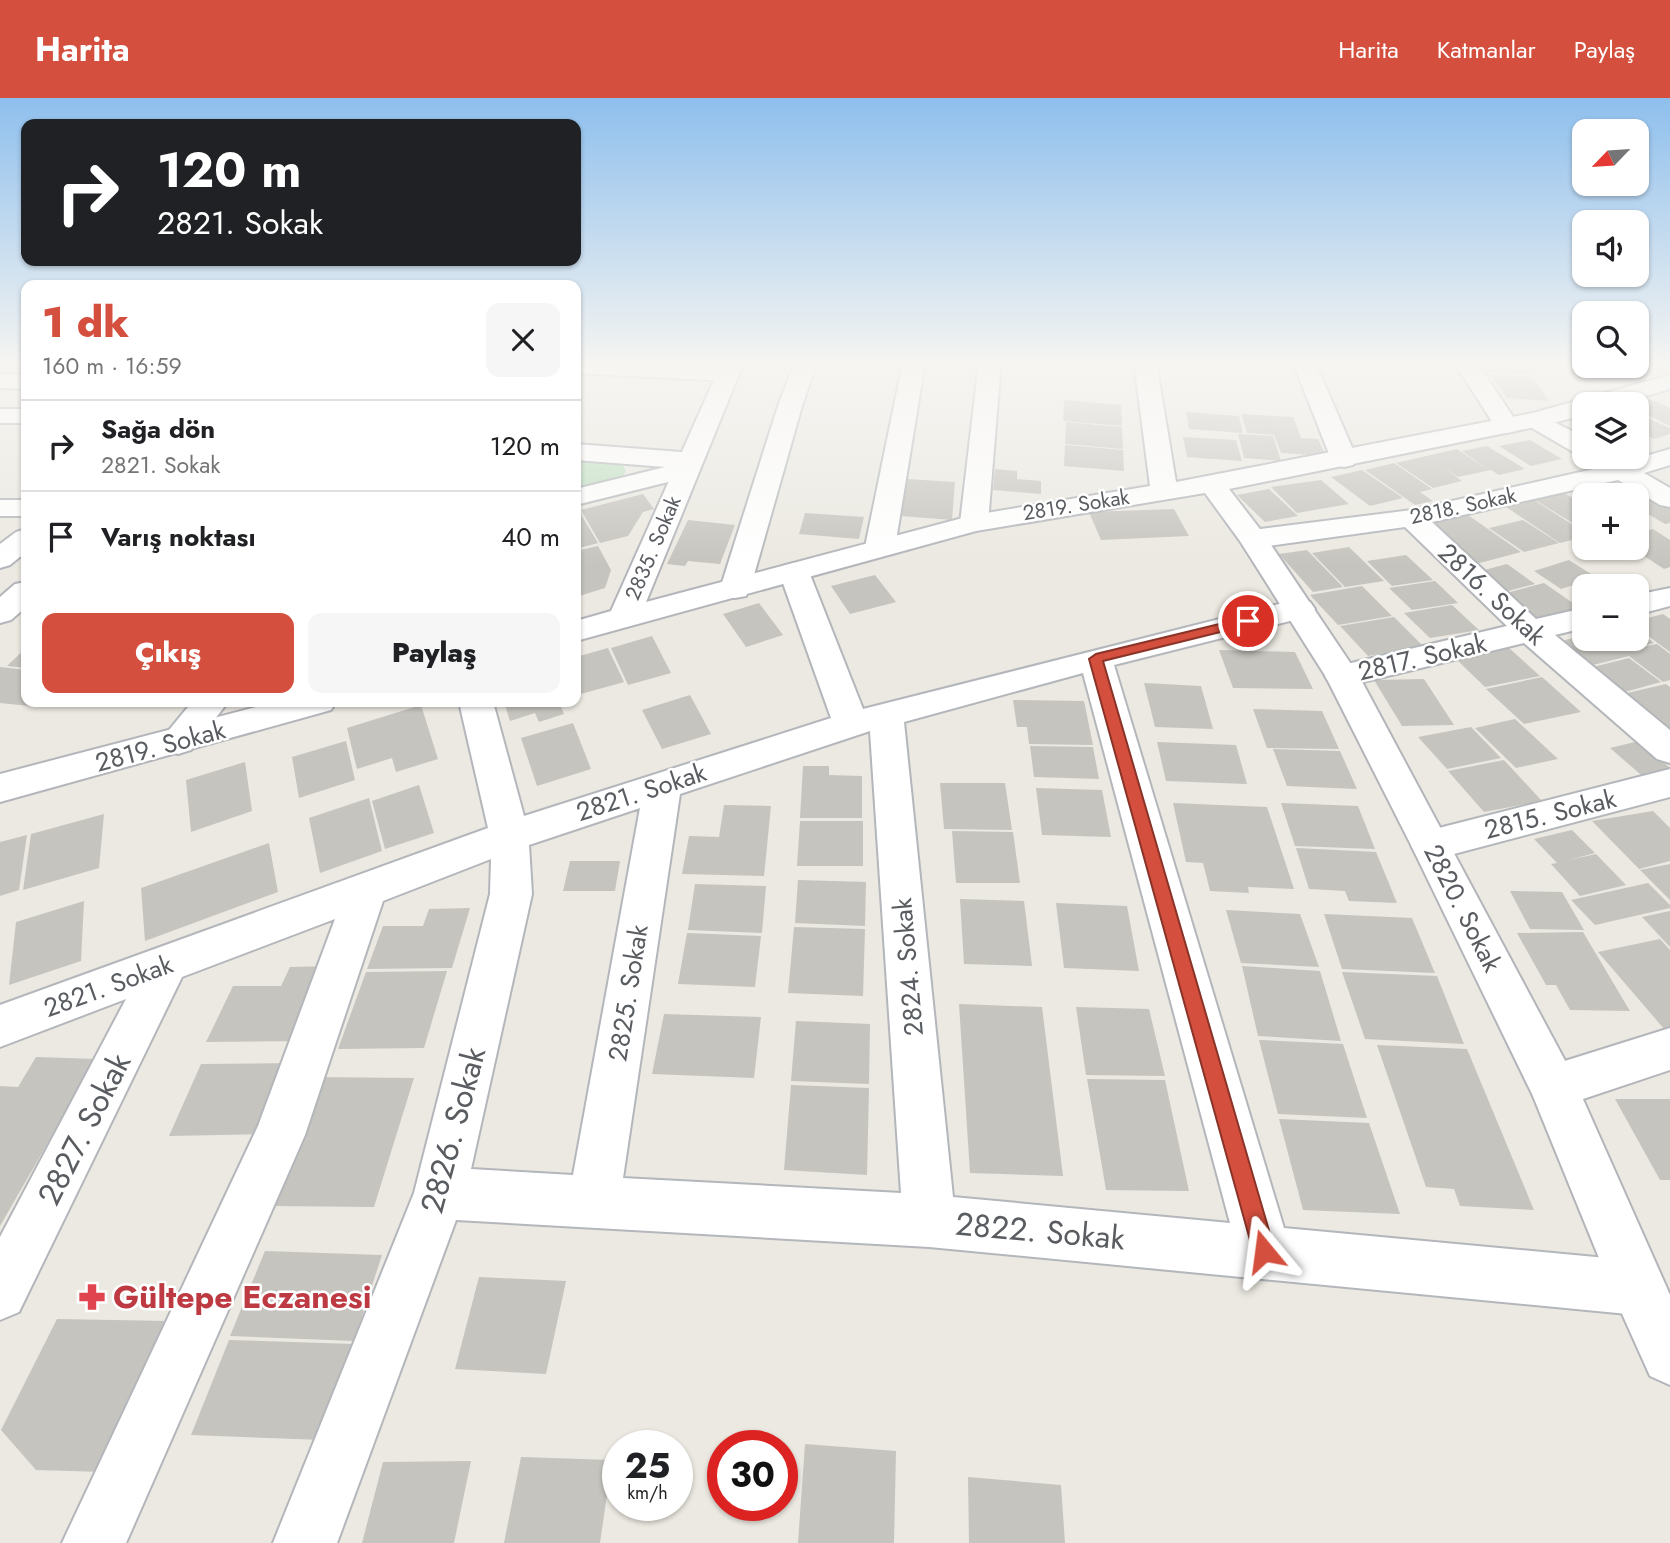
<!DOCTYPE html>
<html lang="tr">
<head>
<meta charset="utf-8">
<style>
	:root { --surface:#fff; --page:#f6f6f6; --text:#202124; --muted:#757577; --line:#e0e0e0; --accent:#d44f3e }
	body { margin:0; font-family:Jost,sans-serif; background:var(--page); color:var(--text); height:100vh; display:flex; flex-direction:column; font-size:26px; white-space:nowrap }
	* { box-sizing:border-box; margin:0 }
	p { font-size:23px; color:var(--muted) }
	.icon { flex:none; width:38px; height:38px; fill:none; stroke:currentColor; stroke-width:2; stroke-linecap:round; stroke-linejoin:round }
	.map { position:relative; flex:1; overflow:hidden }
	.panel { position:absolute; left:21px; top:182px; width:560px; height:427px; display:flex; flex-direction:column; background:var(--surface); border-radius:14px; box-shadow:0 2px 5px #0004 }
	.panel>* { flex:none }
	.guide { position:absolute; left:21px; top:21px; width:560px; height:147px; border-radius:14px; box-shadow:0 2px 5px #0004; background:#202124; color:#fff; overflow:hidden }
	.needle { width:46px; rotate:245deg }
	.tools { position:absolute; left:1572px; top:21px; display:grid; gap:14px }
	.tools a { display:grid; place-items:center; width:77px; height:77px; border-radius:14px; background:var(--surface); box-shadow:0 2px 5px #0004; font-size:35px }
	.speed { position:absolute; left:602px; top:1332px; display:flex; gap:14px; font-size:35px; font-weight:700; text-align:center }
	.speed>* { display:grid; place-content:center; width:91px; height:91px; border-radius:50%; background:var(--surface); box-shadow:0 2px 5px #0004; line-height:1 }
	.speed small { font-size:18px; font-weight:400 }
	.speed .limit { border:10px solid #d22; background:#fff; color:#111 }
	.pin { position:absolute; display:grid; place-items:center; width:60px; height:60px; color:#fff; margin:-30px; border:4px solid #fff; border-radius:50%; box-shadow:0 2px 7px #0007 }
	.me { position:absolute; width:77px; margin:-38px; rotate:344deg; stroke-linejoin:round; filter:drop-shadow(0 0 5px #0008) }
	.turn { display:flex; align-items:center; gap:24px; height:147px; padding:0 21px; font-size:32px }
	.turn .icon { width:91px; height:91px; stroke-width:2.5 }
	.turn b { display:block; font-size:49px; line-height:60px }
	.round { display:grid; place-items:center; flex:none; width:74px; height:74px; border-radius:14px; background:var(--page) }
	.head { display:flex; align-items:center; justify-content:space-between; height:119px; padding:0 21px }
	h1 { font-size:42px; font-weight:800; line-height:52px; color:var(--accent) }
	.primary-button { display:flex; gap:14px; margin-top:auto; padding:14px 21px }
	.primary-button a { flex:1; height:80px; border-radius:14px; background:var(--accent); color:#fff; font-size:28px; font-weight:800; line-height:80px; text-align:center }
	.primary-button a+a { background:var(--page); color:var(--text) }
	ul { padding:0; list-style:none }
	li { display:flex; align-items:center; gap:21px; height:91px; padding:0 21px; border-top:2px solid var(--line) }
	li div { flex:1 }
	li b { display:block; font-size:26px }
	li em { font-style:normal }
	header { display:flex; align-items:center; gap:42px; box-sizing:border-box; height:98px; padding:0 35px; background:var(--accent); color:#fff }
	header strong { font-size:33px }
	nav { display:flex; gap:38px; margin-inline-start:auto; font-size:24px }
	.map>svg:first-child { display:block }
	.green { fill:#c0e0c1 }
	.building { fill:#c6c4be }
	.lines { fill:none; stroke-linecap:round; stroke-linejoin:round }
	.street-casing { stroke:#b3b6ba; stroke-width:4 }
	.secondary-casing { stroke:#b3b5ba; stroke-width:4 }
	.street { fill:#fff; fill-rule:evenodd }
	.secondary { fill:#fff; fill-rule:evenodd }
	.route { fill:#d44f3e; stroke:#8a3328; stroke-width:2 }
	.labels { text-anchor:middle; stroke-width:5; stroke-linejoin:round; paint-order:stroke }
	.far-street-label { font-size:21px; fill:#595c60; stroke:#fff }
	.street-label { font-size:26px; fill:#595c60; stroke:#fff }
	.near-street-label { font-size:32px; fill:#595c60; stroke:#fff }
	.near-health-label { font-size:32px; font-weight:bold; fill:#be3a42; stroke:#fff; text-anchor:start }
</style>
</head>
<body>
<header>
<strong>Harita</strong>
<nav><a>Harita</a><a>Katmanlar</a><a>Paylaş</a></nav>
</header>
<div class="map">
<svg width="1670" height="1445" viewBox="0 0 1670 1445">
	<rect width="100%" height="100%" fill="#ebe9e1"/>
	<path class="green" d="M576,362L622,366L626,373L622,380L576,393Z"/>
	<path class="building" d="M1481,264H1527L1537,277L1488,274Z
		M1490,277L1532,279L1549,303L1507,300Z
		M1650,301L1670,310V328L1636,311V304Z
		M1064,302L1121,307L1122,328L1063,323Z
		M1186,314L1239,318L1243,335L1189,331Z
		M1636,315L1670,330V336L1654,341L1636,332Z
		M1241,316L1293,319L1301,340L1318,341L1326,358L1281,355L1274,337L1247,335Z
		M1066,324L1122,329L1123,351L1065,346Z
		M1238,336L1273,338L1281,363L1244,360Z
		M1183,339L1236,342L1242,363L1187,359Z
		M1530,342L1562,361L1531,368L1499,348Z
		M1065,347L1123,352L1124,373L1064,368Z
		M1487,348L1525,371L1499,377L1491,372L1458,379L1443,369L1462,383L1433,390L1396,365L1457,351L1488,372L1462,353Z
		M1394,365L1432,391L1420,394L1433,403L1415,407L1365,372Z
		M995,371L1017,373V381L1041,383V396L993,392Z
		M1362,372L1403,400L1370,408L1331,379Z
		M907,381L955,384L952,422L901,418Z
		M1321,382L1349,406L1297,415L1271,389Z
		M1269,391L1298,418L1265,424L1237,397Z
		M1564,395L1576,402L1584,400V432L1535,402Z
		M1648,395L1670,408V425L1665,426L1636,409V398Z
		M643,396L654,411L643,414L628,438L600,445L581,412Z
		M1534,402L1584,434V439L1560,445L1506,409Z
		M1174,411L1189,438L1101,442L1089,414Z
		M576,413H579L598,445L576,451Z
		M805,415L864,419L859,441L799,436Z
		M1465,415L1521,454L1476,466L1422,426Z
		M688,422L735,427L720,466L688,463L685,468L667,466Z
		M1523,422L1559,445L1524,454L1489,430Z
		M1653,431L1670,442V469L1664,471L1632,450H1636V435Z
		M598,448L611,472L605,490L576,499V453Z
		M1349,449L1384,483L1345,489L1312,455Z
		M1307,452L1343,489L1313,494L1279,456Z
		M1406,457L1433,482L1392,488L1367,463Z
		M1569,462L1605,485L1584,490L1577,486L1561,491L1534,473Z
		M1507,466L1535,486L1504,494L1477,474Z
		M875,477L896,504L850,516L831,488Z
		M1435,483L1458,505L1412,512L1389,490Z
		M1544,485L1583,512L1537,525L1499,497Z
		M1362,488L1392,518L1338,527L1310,497Z
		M759,505L783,537L746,549L723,516Z
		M1452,507L1479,532L1430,540L1404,515Z
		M1663,516L1670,521V554L1636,529V523Z
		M1394,519L1423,548L1368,558L1340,528Z
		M1636,532L1654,545L1620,553L1657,546L1670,556V582L1663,584L1629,558L1589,568L1558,544L1584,537V541H1636Z
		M652,538L671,575L628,587L611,550Z
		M26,550V570L7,568Z
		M608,550L624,584L581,596L576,584V559Z
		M1509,550L1540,578L1485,589L1455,560Z
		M1219,552L1295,554L1313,591L1233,590Z
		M1629,560L1661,584L1621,595L1589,570Z
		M0,569L26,572V604H45L40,609L0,605Z
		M1542,579L1581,614L1524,626L1486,591Z
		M1424,581L1454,627L1402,628L1374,582Z
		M1144,585L1201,588L1213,631L1155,629Z
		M1666,586L1670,589V634L1623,596Z
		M690,597L711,636L662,651L642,612Z
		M1013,602L1084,603L1093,647L1029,646L1027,629H1017Z
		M504,604H559L564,616L539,624L535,615L510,623Z
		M421,607L438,661L396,674L392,660L357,671L347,630Z
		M1253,611L1322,613L1339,651L1267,650Z
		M1515,621L1558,661L1516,670L1475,630Z
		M573,625L591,671L537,688L521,640Z
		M1471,629L1501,660L1447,671L1418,639Z
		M346,643L355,682L299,700L292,659Z
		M1639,643L1670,670V677L1647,682L1610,650Z
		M1157,644L1236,647L1247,686L1166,683Z
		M1030,648L1093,649L1099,681L1034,679Z
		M1273,651L1340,653L1357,691L1287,688Z
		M1504,662L1542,703L1484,714L1448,673Z
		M245,664L252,713L191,734L186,682Z
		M803,668H829V677L862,678V720H800Z
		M940,685H1005L1012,732L944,731Z
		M419,687L434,735L385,751L372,703Z
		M1036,690L1102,692L1111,739L1042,737Z
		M369,700L382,753L320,775L309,720Z
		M1173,705L1267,709L1294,791L1248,789L1249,795L1210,793L1203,765L1186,764Z
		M1281,705L1358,708L1375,751L1295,748Z
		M724,707L771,708L764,778L682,776L689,738L719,739Z
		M1653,713L1670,730V763L1639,771L1592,723Z
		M104,716L99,770L23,792L31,736Z
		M800,723H863V768H797Z
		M1572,732L1595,755L1569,762L1596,756L1626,787L1580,798L1551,766L1557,765L1534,741Z
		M952,733L1013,734L1020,785H956Z
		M27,737L19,792L0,798V744Z
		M269,745L278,794L145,843L141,790Z
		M1296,750L1376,754L1397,805L1349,803L1345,793L1309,791Z
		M570,763H620L615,793H563Z
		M1670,766V802L1640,772Z
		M798,782L866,784L865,828L795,825Z
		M1648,785L1670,807V810L1595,827L1571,802Z
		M695,786L766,788L762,835L688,832Z
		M1510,793L1562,794L1584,832L1530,831Z
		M960,801L1024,803L1032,868L964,866Z
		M84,803L81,863L9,887L16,824Z
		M1056,805L1127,808L1139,873L1064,870Z
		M470,810L452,870L367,871L383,828H423L429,811Z
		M1226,812L1300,816L1319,869L1241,865Z
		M1670,813V849L1642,819Z
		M1324,816L1412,820L1435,875L1342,871Z
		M794,829L865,831L863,898L788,895Z
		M1583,834L1630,913L1570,912L1556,887H1546L1517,835Z
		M687,835L761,838L755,889L678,886Z
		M1660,841L1670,852V931L1665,932L1598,854Z
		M333,868L303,943L206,944L233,888H281L290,869Z
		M1242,868L1320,873L1341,943L1258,938Z
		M447,873L424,950L338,951L366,874Z
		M1342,874L1437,878L1464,946L1365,941Z
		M959,906L1042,909L1063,1078L970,1075Z
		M1076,909L1149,911L1165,978L1086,977Z
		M664,916L761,919L754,980L652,976Z
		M796,923L870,926L869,986L791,983Z
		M1259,942L1343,946L1367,1020L1278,1016Z
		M1377,947L1467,951L1534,1112L1460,1108L1454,1091L1426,1089Z
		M36,959L96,961L0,1128V988L18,989Z
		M298,965L271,1036L169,1038L201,966Z
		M311,979L414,980L374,1109L273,1108Z
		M1087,981L1165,982L1189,1093L1106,1092Z
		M791,987L869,990L867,1077L784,1072Z
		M1615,1001H1670V1082H1660Z
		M1279,1021L1369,1025L1400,1116L1303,1112Z
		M265,1153L382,1157L354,1243L230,1238Z
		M479,1179L566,1183L546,1276L455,1271Z
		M57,1221L168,1223L104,1374L36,1372L1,1332Z
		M229,1242L354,1246L323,1342L191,1337Z
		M805,1346L896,1353L894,1445H798Z
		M521,1359L612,1362L600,1445H504Z
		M471,1363L454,1445H362L383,1364Z
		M968,1379L1061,1387L1065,1445H969Z"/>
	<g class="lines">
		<defs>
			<path id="street" d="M576,264L727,269L735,271L739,276L735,281L727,283L576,275Z
				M795,264H817L802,308L750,491L746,498L735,500L724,498L720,491L778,308Z
				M903,264H925L895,449L890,455L880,458L870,455L865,449Z
				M979,264H1001L988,425L984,431L974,433L964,431L960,425Z
				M1293,264H1315L1357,361L1353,367L1344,369L1335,367L1331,361Z
				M1454,264H1477L1519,328L1516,333L1507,335L1498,333Z
				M0,276L26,277V291L0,290Z
				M0,311H26V325H0Z
				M1536,315L1584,339V358L1575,355L1527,327L1524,322L1527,317Z
				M576,346L681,354L690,356L694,362L692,364L700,371L696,377L576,407V391L665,369L576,362Z
				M1670,351V367L1644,375L1670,390V409L1660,407L1618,382L1432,424L1536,521L1584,510V530L1555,537L1670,632V665L1657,661L1524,545L1342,589L1330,586L1325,578L1330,570L1507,528L1405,429L1253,450L1243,447L1239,441L1243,435L1253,432L1412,412L1598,370L1595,365L1602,359H1614L1625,364Z
				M0,402H26V418H0Z
				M794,465L805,468L809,474L863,611L1299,501L1310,504L1315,511L1310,518L1114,567L1284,1130L1638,1163L1657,1171L1665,1190L1657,1209L1638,1217L929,1149L456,1122L337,1445H273L414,1095L490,796L491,761L383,803L305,1037L126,1445H62L258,1028L335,821L182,879L19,1214L0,1222V1139L126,901L0,949V907L488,730L459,604H493L524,718L831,620L779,474L783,468ZM1083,575L1230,1125L953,1099L904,624ZM870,633L901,1095L623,1080L680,696ZM640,710L573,1077L471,1071L532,796L529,747Z
				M1670,490V508L1636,517V497Z
				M192,604H228L191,652L178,656L165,652L160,643Z
				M1670,671V699L1431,762L1417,758L1411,747L1417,736L1431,732Z
				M1670,930V972L1553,1011L1536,1004L1529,988L1536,972Z"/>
			<path id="secondary" d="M722,264H744L646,504L974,417L1150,388L1134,264H1156L1176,384L1533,315L1670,277V291L1618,306H1584V317L1545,327L1229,391L1263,435L1359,578L1570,972L1670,1197V1287L1650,1278L1619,1209L1533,998L1411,747L1326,579L1240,443L1205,395L976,433L576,543V523L611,513Z
				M26,431V454L10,467L0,470V446L16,434Z
				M26,484V509L11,522L0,525V499L15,486Z
				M275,604H336L331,612L0,704V676Z"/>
		</defs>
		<use href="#street" class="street-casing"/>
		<use href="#secondary" class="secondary-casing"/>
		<use href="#street" class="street"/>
		<use href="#secondary" class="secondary"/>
	</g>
	<linearGradient id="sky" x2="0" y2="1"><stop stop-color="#8ebfed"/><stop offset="0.57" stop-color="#f6f5f2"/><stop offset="1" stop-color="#f6f5f2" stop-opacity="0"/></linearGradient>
	<rect width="1670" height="467" fill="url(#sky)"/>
	<path class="route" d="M1248,519L1253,520V526L1103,563L1275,1153L1272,1161L1264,1164L1256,1161L1253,1153L1089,561L1096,556Z"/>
	<defs>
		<symbol id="pharmacy-bare" viewBox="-9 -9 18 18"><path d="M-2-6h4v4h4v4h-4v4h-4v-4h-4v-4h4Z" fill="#e0444e" stroke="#fff" stroke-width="2.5" paint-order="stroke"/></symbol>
	</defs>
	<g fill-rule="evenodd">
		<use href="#pharmacy-bare" x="73" y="1180" width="38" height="38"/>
	</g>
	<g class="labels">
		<g class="far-street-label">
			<text transform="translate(1076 407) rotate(-9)" y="7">2819. Sokak</text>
			<text transform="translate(1463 408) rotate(-12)" y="7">2818. Sokak</text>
			<text transform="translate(653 450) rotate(-67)" y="7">2835. Sokak</text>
		</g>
		<g class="street-label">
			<text transform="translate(1492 496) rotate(43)" y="9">2816. Sokak</text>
			<text transform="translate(1422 559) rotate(-13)" y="9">2817. Sokak</text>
			<text transform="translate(160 648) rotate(-15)" y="9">2819. Sokak</text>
			<text transform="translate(641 694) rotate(-18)" y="9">2821. Sokak</text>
			<text transform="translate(1550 716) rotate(-14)" y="9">2815. Sokak</text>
			<text transform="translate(1463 810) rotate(63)" y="9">2820. Sokak</text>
			<text transform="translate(908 869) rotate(-95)" y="9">2824. Sokak</text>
			<text transform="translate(108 888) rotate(-20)" y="9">2821. Sokak</text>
			<text transform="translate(628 895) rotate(-81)" y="9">2825. Sokak</text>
		</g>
		<g class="near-street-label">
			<text transform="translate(84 1031) rotate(-63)" y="11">2827. Sokak</text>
			<text transform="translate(453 1032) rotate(-75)" y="11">2826. Sokak</text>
			<text transform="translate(1040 1133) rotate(5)" y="11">2822. Sokak</text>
		</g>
		<g class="near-health-label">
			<text x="113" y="1210">Gültepe Eczanesi</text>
		</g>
	</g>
</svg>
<div class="tools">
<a><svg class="needle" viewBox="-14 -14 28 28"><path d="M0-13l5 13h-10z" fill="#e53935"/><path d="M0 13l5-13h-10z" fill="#757577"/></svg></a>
<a><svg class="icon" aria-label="sound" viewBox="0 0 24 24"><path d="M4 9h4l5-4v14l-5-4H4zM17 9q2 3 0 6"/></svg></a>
<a><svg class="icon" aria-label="search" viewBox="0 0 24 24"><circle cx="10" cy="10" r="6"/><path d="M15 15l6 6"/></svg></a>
<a><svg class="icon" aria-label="layers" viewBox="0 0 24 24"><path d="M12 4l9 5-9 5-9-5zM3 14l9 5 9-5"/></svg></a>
<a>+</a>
<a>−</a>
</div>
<div class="speed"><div>25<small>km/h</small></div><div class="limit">30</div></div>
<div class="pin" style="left:1248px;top:523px;background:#d93025"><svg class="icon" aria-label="arrive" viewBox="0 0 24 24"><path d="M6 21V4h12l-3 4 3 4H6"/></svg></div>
<svg class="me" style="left:1264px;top:1153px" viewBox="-20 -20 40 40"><path d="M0-17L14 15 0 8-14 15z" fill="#d44f3e" stroke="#fff" stroke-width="4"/></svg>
<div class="guide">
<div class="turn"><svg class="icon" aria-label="right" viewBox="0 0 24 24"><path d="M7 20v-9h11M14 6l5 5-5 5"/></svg><div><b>120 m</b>2821. Sokak</div></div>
</div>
<section class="panel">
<div class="head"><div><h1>1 dk</h1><p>160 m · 16:59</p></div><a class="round"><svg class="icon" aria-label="close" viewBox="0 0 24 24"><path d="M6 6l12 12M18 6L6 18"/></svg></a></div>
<ul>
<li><svg class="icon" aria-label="right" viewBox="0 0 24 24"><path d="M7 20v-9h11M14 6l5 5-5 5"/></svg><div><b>Sağa dön</b><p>2821. Sokak</p></div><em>120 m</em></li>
<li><svg class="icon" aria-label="arrive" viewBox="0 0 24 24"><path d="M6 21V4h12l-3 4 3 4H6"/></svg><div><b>Varış noktası</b></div><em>40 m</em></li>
</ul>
<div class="primary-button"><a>Çıkış</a><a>Paylaş</a></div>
</section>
</div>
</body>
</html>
